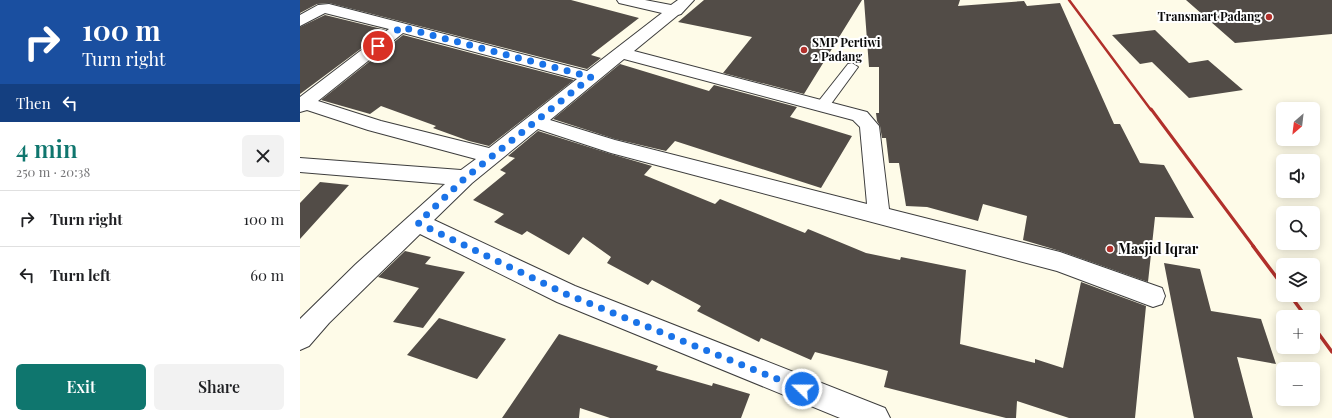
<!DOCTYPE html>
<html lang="en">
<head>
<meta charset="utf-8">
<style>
	:root { --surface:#fff; --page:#f2f2f2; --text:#202124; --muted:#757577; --line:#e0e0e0; --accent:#0f766e }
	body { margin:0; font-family:"Playfair Display",serif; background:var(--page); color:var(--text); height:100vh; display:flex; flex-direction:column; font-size:15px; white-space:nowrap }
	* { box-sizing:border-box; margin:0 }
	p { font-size:13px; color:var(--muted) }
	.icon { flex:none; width:22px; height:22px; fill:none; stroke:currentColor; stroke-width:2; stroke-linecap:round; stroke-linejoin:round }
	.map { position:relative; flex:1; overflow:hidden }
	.sheet { display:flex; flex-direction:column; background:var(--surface); width:300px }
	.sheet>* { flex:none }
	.banner { background:#1a4fa0; color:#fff; overflow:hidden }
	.needle { width:26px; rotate:208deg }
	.fabs { position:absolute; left:976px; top:102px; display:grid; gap:8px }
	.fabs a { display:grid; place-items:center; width:44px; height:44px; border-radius:6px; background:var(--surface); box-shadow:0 2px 10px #0003; font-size:20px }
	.pin { position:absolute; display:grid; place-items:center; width:34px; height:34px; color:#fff; margin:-17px; border:2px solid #fff; border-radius:50%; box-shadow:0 1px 4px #0007 }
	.me { position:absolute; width:44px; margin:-22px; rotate:292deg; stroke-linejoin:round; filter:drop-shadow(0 0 3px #0008) }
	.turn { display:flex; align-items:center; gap:14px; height:84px; padding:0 16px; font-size:18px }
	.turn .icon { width:52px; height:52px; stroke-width:2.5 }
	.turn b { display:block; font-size:28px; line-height:34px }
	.then { display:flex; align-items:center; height:38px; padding:0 16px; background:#0003; gap:8px; font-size:15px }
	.round { display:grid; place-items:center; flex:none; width:42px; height:42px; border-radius:6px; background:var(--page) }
	.head { display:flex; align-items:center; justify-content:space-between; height:68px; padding:0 16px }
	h1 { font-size:24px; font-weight:600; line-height:30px; color:var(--accent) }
	.button { display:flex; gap:8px; margin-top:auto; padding:8px 16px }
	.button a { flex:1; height:46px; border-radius:6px; background:var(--accent); color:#fff; font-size:16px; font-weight:600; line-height:46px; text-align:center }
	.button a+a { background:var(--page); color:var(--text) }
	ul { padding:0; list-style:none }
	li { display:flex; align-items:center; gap:12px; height:56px; padding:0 16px; border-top:1px solid var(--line) }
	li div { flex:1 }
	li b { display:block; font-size:15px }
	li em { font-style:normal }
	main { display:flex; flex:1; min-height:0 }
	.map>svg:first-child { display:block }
	.building { fill:#524c47 }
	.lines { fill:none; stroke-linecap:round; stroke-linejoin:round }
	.lane-casing { stroke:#3d3d3d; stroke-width:2 }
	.street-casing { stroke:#3d3d3d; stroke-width:2 }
	.lane { fill:#fff; fill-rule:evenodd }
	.street { fill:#fff; fill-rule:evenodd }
	.rail-far2 { stroke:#b1302b; stroke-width:2.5 }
	.rail-far1 { stroke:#b1302b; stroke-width:3 }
	.rail { stroke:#b1302b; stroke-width:3.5 }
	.route { stroke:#1a73e8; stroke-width:7; stroke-dasharray:0 12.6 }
	.poi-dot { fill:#b1302b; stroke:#fff; stroke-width:1.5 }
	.labels { text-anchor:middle; stroke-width:4; stroke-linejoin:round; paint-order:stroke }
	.far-poi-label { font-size:12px; font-weight:bold; fill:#0a0a0a; stroke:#fff; text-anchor:end }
	.poi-label { font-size:14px; font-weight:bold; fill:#0a0a0a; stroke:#fff; text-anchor:start }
</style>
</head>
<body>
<main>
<section class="sheet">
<div class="banner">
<div class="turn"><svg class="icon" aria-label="right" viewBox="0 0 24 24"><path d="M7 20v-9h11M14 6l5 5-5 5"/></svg><div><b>100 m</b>Turn right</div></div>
<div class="then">Then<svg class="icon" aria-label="left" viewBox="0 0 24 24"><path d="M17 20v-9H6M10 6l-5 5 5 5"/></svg></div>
</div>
<div class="head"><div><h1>4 min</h1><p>250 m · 20:38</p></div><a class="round"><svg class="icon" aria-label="close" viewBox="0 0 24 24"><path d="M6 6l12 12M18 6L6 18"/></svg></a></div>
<ul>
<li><svg class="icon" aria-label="right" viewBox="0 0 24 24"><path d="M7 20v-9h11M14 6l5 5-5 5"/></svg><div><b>Turn right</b></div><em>100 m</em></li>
<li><svg class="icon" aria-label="left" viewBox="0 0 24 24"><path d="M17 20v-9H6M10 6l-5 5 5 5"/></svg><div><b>Turn left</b></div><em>60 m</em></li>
</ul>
<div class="button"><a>Exit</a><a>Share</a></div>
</section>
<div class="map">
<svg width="1032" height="418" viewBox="0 0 1032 418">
	<rect width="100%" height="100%" fill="#fefbe8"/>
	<path class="building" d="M0,0H271L339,18L291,55L301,58L287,69L29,3L17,4L0,13Z
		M404,0H562L504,94L423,73L452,37L378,22Z
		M564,0H660L658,6L724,1L727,6L760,3L814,124H820L840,163L864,165L894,218L855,217L848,282L760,251L723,240L727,216L683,204L678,221L627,207L606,206L599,163H589L586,138H582L580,126L577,121L576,113H579V67H569Z
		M886,0H1032V34L935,43Z
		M25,15L86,30L0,94V27Z
		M855,30L889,63L908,60L943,90L889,98L852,62L840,64L812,35Z
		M103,35L274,80L189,146L169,141L133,128L136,126L81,106L70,114L21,100Z
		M320,64L409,91L414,85L497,107L490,117L552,136L521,188L375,141L366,151L315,139L253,119Z
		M238,131L311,154L352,166L344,175L415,204L420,199L505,233L508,229L566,253L600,260L601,257L666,270L660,344L735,363V359L763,368L781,282L846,306L835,418H769L717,401L716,418H706L584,387L588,371L515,352L511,360L461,338L459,342L397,311L401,306L352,280L348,285L307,263L311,257L283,237L269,255L227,231L222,235L194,222L204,214L173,200L206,173L200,170L215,158L208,156Z
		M20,182L49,185L0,239V203Z
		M105,251L131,257L125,264L165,272L123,328L93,322L119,288L78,277Z
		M864,263L900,269L911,311L961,319L976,364L937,357L953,418H894Z
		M139,318L206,339L177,379L107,355Z
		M259,334L358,366L356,370L412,386L413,383L450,394L441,418H310L280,408L279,418H202Z"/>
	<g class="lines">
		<defs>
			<path id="lane" d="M552,63L558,67L528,108H518L516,105L518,102L548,64Z"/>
			<path id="street" d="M317,0H345L371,5L378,0H394L381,14L378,15L334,51L567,112L579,126L589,209L760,252L862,288L865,296L862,304L853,307L757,271L311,153L238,129L172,183L134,220L275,286L585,408L590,418H540L257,302L120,234L29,323L9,346L0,350V319L56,264L145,184L0,172V158L161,170L176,159L68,130L7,110L0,112V97L89,29L25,13L0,26V15L18,5L29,4L287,71L362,13L319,3ZM103,33L277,79L189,148L81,121L18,101ZM324,59L553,120L560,127L567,204L315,140L250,120Z"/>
		</defs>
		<use href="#lane" class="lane-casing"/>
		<use href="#street" class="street-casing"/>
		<use href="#lane" class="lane"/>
		<use href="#street" class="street"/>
		<path class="rail-far2" d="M769,0L851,110"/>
		<path class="rail-far1" d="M851,109L954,247"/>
		<path class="rail" d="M953,246L983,286
			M990,295L1006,317
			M1013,326L1032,352"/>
	</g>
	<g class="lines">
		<path class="route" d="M78,46L101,27L291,77L165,178L118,223L266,294L502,389"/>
	</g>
	<g class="poi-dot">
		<circle cx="969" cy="17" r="4"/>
		<circle cx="504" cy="50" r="4"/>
		<circle cx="810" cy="249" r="4"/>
	</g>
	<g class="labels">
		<g class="far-poi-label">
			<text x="961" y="21">Transmart Padang</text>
			<text x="512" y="47" text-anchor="start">SMP Pertiwi<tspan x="512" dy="14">2 Padang</tspan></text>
		</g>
		<g class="poi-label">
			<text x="818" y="254">Masjid Iqrar</text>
		</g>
	</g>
</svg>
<div class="fabs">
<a><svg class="needle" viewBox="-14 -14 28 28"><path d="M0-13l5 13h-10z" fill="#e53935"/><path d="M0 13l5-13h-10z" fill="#757577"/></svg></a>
<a><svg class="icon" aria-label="sound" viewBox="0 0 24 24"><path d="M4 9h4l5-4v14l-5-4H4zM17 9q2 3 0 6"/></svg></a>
<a><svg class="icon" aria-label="search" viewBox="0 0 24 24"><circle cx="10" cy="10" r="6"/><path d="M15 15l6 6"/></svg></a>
<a><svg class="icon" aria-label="layers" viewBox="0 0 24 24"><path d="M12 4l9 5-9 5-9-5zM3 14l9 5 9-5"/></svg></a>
<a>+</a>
<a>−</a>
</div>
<div class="pin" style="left:78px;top:46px;background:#d93025"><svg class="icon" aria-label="arrive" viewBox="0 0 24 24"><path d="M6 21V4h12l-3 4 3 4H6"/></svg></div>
<svg class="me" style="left:502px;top:389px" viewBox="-20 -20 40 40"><circle r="17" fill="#1a73e8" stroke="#fff" stroke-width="3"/><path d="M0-11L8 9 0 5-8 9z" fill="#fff"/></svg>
</div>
</main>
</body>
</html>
